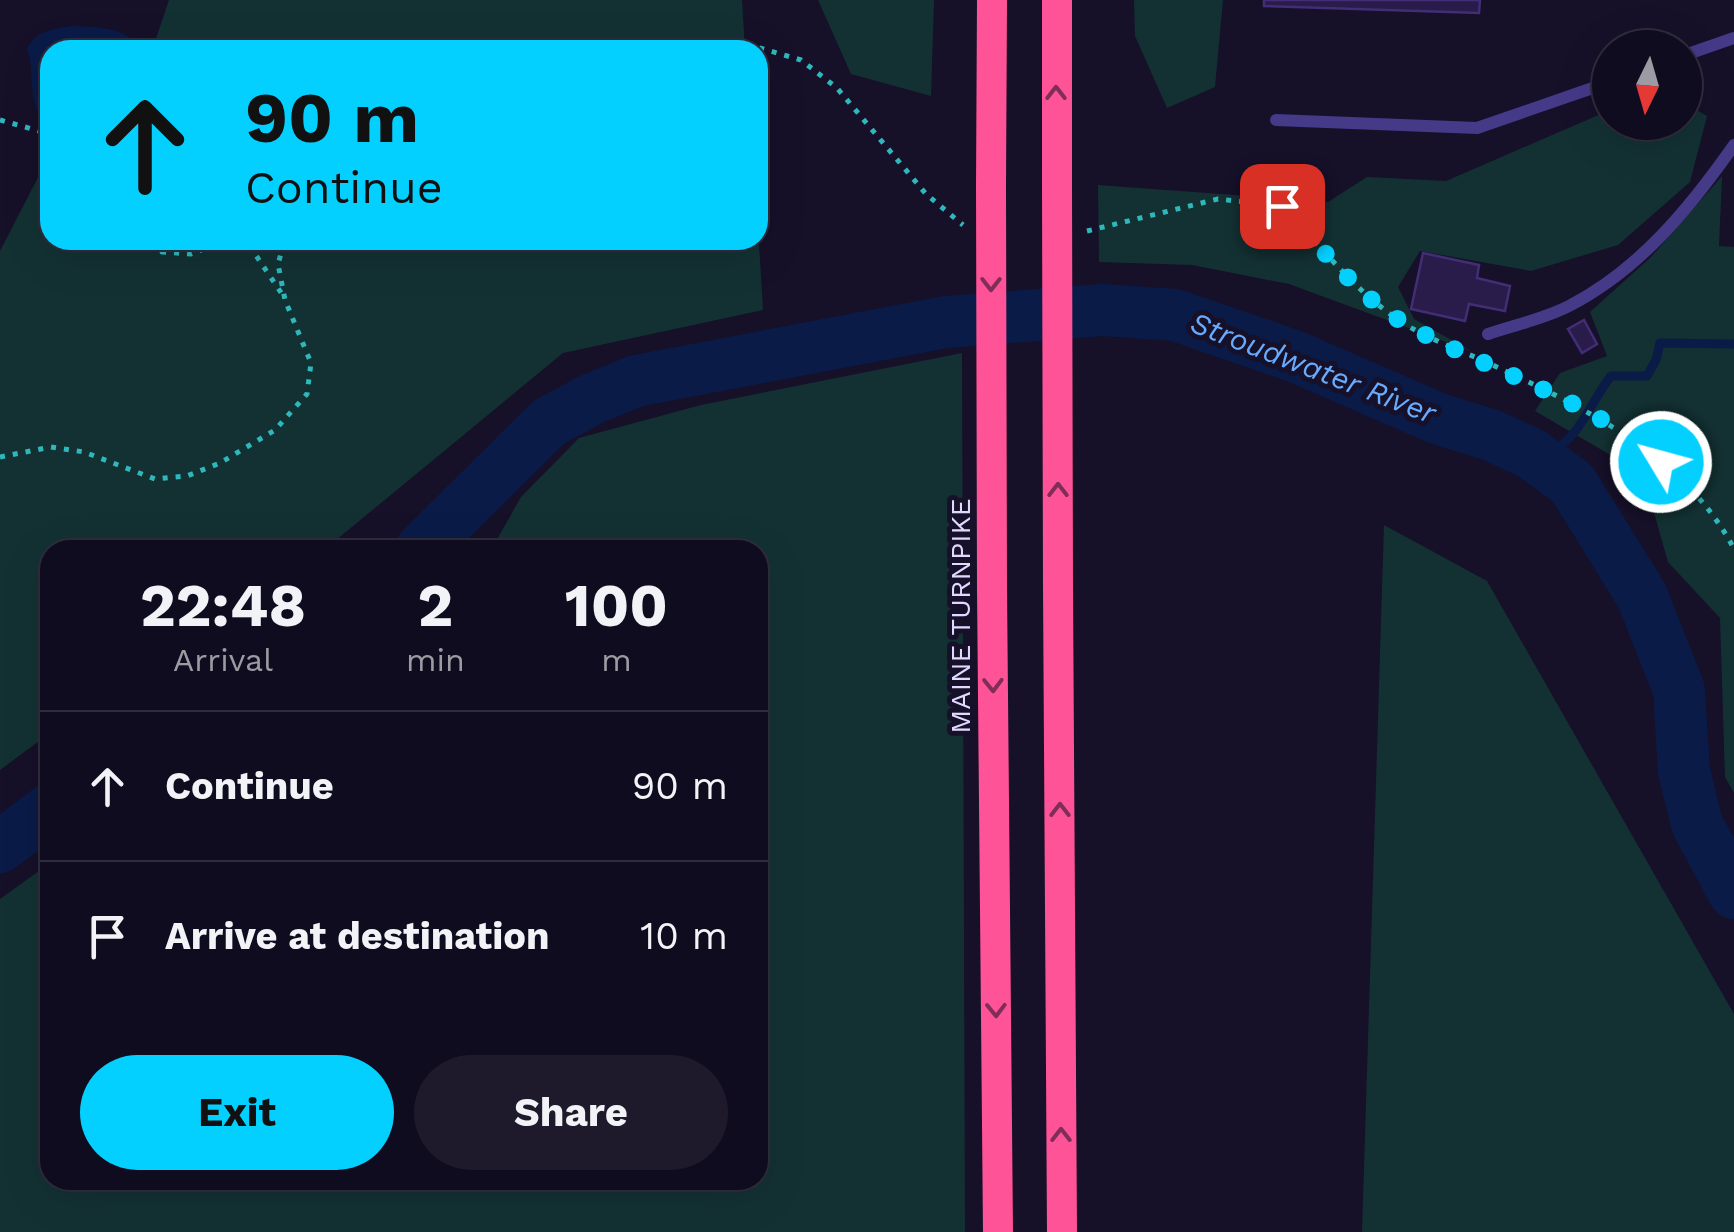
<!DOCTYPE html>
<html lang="en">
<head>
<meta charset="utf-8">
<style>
	:root { --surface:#100c1f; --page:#1e1a2c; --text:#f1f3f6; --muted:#9c9ba4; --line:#302c3d; --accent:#04d0ff }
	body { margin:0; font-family:"Work Sans",sans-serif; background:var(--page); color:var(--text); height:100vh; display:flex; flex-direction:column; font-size:38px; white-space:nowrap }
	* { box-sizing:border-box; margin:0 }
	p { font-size:32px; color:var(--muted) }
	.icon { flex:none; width:55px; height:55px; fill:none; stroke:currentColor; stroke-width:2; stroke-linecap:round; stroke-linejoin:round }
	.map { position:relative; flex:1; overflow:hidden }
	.drawer { position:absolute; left:40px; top:540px; width:728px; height:650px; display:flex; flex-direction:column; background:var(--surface); border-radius:30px; box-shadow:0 10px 40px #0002,0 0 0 2px var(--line) }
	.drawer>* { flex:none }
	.top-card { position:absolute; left:40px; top:40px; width:728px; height:210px; border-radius:30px; box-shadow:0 10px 40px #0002,0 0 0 2px var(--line); background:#04d0ff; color:#111; overflow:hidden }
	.needle { width:65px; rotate:185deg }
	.tools { position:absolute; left:1592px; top:30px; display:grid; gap:20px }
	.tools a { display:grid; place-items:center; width:110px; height:110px; border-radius:50%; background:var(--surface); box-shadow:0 10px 40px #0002,0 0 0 2px var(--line); font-size:50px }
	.pin { position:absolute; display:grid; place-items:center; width:85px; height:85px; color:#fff; margin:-42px; border-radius:20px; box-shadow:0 5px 15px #0006 }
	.me { position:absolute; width:110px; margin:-55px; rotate:307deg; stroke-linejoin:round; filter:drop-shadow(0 0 8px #0008) }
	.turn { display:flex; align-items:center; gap:35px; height:210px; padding:0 40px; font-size:45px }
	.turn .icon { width:130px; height:130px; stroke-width:2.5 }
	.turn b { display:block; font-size:70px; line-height:85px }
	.eta { display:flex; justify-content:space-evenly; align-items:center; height:170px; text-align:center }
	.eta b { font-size:60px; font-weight:700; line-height:70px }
	.primary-button { display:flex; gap:20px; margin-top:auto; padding:20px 40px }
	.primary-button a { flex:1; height:115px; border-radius:60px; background:var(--accent); color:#111; font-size:40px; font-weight:700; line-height:115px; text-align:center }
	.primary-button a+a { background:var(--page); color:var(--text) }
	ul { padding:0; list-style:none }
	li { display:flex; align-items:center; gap:30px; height:150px; padding:0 40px; border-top:2px solid var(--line) }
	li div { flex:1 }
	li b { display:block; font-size:38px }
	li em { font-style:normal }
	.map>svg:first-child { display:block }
	.green { fill:#133133 }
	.water { fill:#0a1b48 }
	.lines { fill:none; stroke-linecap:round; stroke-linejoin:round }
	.stream { stroke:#0a1b48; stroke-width:9 }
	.river { stroke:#0a1b48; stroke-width:52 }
	.building { fill:#291c4a; stroke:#422d76; stroke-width:2.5 }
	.path { stroke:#2fb8bc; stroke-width:5; stroke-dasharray:5 8; stroke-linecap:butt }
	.lane { stroke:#443a88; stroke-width:12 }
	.highway { stroke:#ff5397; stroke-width:30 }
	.highway-bridge { stroke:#ff5397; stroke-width:30 }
	.oneway { stroke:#7f2e5a }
	.route { stroke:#04d0ff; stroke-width:18; stroke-dasharray:0 32.4 }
	.labels { text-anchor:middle; stroke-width:10; stroke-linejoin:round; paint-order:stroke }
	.street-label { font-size:28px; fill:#dfd8ff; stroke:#161029 }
	.water-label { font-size:30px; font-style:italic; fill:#66abff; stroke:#161029 }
</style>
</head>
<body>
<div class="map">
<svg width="1734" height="1232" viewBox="0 0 1734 1232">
	<rect width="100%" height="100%" fill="#161029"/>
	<path class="green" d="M169,0H742L745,50H152Z
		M818,0H934L931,96L851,74Z
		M1134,0H1223L1215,87L1167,108L1135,36Z
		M1685,103L1707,116L1690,182L1618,245L1531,271L1420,251L1398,287L1414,319L1471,351L1289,284L1192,265L1099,262L1098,185L1328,202L1367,177L1446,181L1610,110V122H1685Z
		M50,154V240H758V227L763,310L563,353L324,550H50V733L0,770V251Z
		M1722,176L1719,246L1734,247V793L1725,777L1720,618L1668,562L1643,474L1535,411L1560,373L1607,356L1590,312L1651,257Z
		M962,353L965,1232H0V899L50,863V1180H758V550H491L521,497L579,438L701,405Z
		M1384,525L1487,581L1734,1014V1232H1362Z"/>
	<path class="water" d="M71,26C99,27 125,26 142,50H50V116L36,108C29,88 34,69 27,49C35,31 53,29 71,26Z"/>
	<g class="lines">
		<path class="stream" d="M1532,454C1539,452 1549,452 1556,448C1578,439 1595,395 1611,376H1647L1656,360L1660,343L1734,344"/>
		<path class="river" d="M420,550L549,422L592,399L636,381L946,322L1103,310L1175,315L1294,356L1439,419L1491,435L1532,454L1572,483L1642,596L1679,690L1684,771L1697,824L1734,893
			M0,847L50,809"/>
	</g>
	<path class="building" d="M1264,0H1480L1479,13L1264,6Z
		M1423,253L1479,265L1477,278L1510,286L1505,311L1469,304L1465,321L1411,309Z
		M1584,320L1597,344L1582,353L1568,329Z"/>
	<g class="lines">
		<path class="path" d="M683,50L736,41L801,60L837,88L926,194L963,225
			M0,120L50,134
			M1087,231L1218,199L1282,206C1323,248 1357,295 1408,326C1432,340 1459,350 1484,361C1578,405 1684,453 1734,549
			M155,240L162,252L191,254L218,243L241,241L255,254L284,297
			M0,457L51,447L84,452L155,479L187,476L220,463L275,430L307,394L311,363L285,300L278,264L285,240"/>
		<path class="lane" d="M1685,55L1734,38
			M1276,120L1477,128L1610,82
			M1488,334C1514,325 1544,319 1569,306C1639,270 1689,209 1734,145"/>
		<path class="highway" d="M1057,0V186
			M991,186L992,0
			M1058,587L1062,1232
			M992,588L998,1232"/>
		<path class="highway-bridge" d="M991,186L992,588
			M1057,186L1058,587"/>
	</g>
	<defs><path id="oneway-chevron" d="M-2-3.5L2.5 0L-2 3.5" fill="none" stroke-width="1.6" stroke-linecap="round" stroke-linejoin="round" transform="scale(2.5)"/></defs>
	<g class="oneway">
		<use href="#oneway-chevron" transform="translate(1056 93) rotate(-90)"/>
		<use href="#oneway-chevron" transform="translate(991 284) rotate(90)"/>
		<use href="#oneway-chevron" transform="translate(1058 490) rotate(-90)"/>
		<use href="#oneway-chevron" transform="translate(993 685) rotate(89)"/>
		<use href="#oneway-chevron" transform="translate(1060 810) rotate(-90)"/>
		<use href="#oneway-chevron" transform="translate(996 1010) rotate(89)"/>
		<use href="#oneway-chevron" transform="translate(1061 1135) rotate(-90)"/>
	</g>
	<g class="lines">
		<path class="route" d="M1282,206C1323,248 1358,298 1411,327C1493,373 1589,398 1661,462"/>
	</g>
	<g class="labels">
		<g class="street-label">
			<text transform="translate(960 616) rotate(-90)" y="10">MAINE TURNPIKE</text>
		</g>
		<g class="water-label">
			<text transform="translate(1313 368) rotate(21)" y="10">Stroudwater River</text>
		</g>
	</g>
</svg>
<div class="tools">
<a><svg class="needle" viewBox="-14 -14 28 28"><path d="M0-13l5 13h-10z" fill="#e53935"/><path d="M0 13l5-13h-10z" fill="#9c9ba4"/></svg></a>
</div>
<div class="pin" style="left:1282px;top:206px;background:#d93025"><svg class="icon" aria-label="arrive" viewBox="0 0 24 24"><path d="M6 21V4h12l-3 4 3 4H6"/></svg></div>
<svg class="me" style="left:1661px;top:462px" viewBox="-20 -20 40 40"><circle r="17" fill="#04d0ff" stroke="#fff" stroke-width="3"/><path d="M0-11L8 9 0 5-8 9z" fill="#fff"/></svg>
<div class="top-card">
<div class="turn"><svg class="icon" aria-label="ahead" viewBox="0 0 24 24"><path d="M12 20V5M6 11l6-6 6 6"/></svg><div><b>90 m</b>Continue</div></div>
</div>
<section class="drawer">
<div class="eta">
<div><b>22:48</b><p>Arrival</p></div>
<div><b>2</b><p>min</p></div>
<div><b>100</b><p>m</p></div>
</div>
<ul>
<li><svg class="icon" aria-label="ahead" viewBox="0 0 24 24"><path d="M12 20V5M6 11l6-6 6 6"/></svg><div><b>Continue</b></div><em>90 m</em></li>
<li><svg class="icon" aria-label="arrive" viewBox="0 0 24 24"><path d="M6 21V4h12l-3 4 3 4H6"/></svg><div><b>Arrive at destination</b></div><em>10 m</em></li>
</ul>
<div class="primary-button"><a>Exit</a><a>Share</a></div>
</section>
</div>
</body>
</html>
